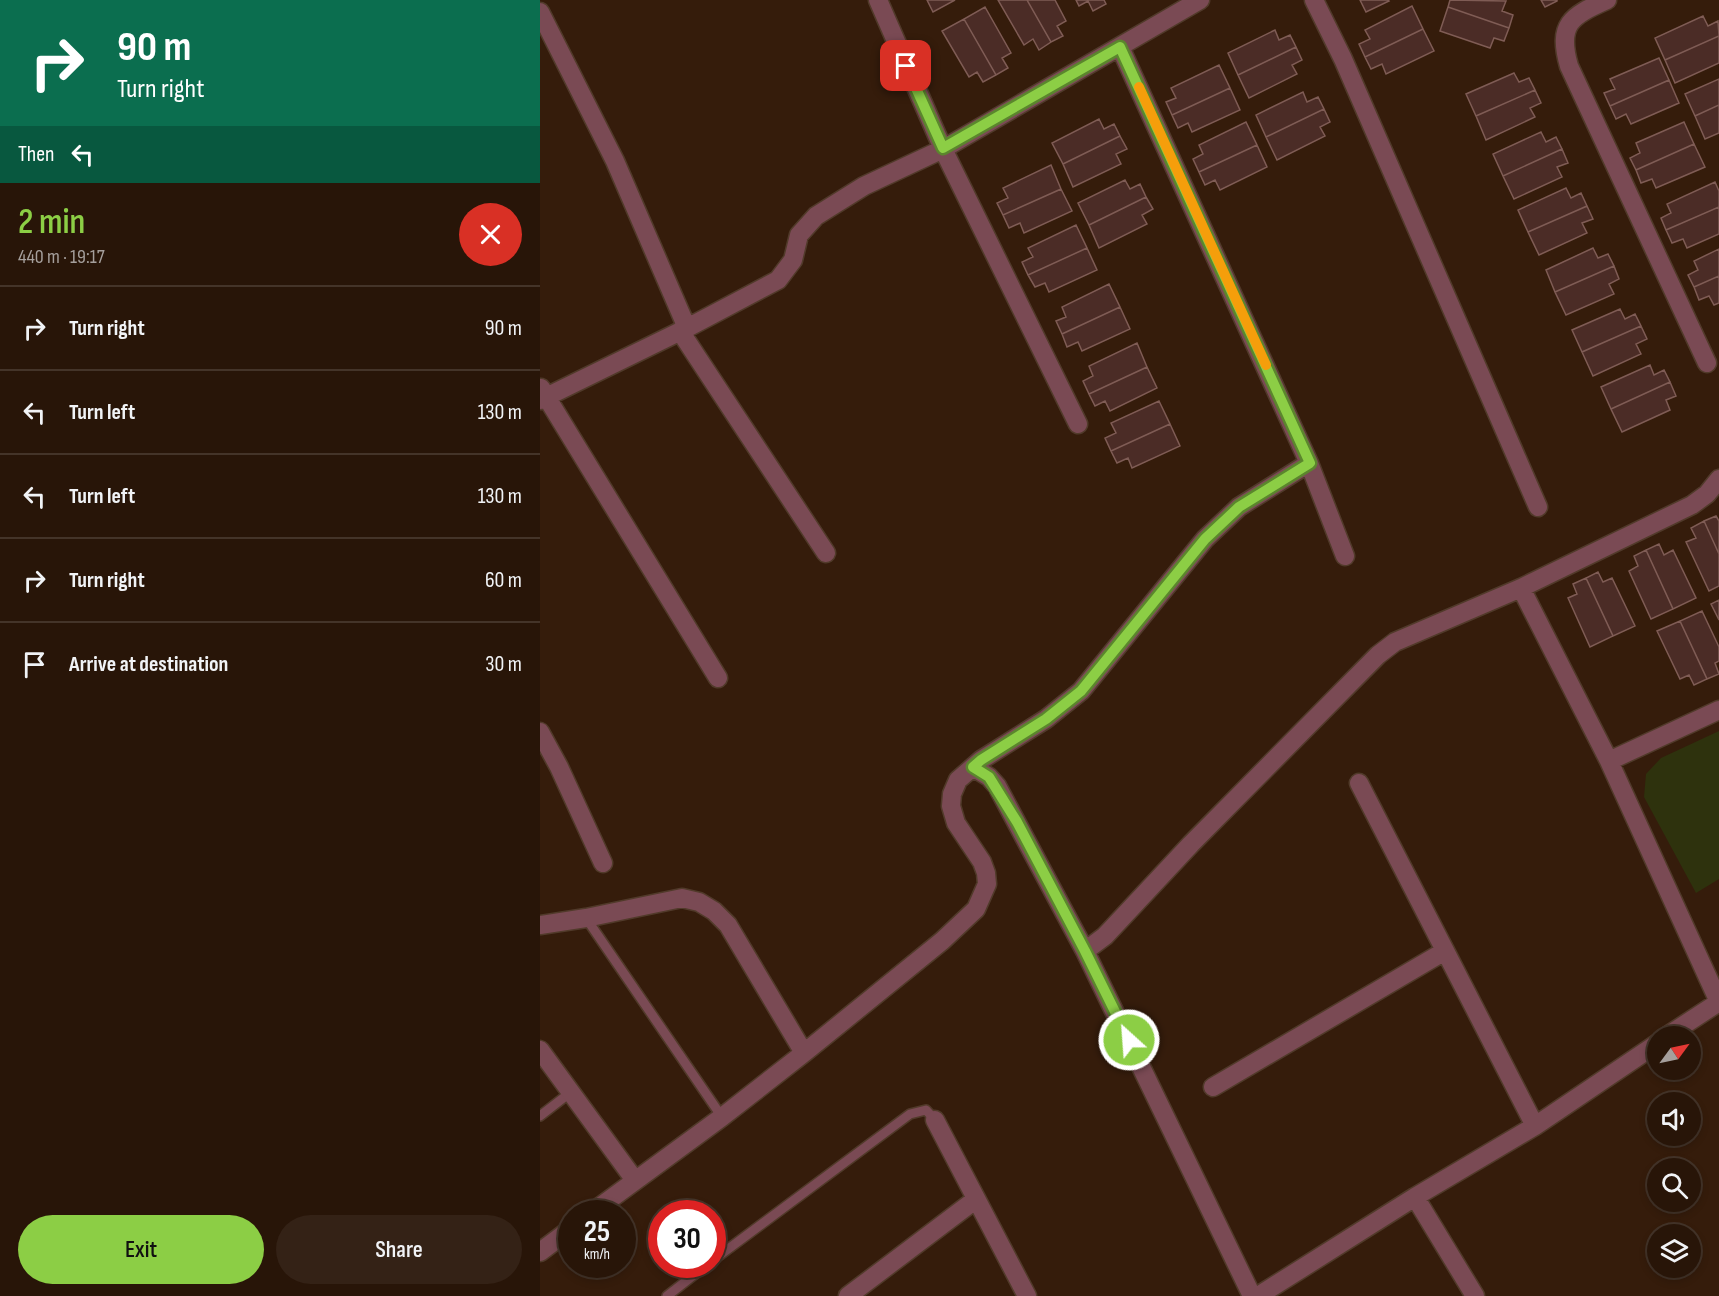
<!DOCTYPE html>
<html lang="en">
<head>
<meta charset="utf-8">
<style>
	:root { --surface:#281508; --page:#342216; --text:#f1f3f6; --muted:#a59f9c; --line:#443429; --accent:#8cce45 }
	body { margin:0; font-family:"Sofia Sans Condensed",sans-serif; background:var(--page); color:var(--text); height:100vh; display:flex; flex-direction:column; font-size:22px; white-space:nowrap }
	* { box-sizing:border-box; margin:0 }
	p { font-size:20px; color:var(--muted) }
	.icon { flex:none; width:33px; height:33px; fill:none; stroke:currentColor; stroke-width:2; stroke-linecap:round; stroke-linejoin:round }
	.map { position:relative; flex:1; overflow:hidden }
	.sheet { display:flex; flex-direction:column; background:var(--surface); width:540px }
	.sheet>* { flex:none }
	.top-card { background:#0b6e4f; color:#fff; overflow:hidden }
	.needle { width:39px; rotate:57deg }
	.tools { position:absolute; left:1107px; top:1026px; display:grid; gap:12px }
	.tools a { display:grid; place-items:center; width:54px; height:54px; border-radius:50%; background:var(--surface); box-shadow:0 3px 9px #0003,0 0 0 2px var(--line); font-size:30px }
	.speed { position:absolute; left:18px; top:1200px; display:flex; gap:12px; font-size:30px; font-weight:700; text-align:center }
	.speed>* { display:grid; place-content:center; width:78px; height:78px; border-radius:50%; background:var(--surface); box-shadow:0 3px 9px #0003,0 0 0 2px var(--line); line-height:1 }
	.speed small { font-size:15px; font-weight:400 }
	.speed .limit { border:9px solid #d22; background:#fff; color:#111 }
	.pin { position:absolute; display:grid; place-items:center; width:51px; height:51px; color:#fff; margin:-26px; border-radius:12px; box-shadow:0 3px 9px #0006 }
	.me { position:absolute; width:66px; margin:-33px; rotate:334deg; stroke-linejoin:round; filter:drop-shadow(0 0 4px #0008) }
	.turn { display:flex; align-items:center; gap:21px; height:126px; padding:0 18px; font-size:27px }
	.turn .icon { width:78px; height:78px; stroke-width:2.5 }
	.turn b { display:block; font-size:42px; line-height:51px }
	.then { display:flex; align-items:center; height:57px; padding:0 18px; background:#0003; gap:12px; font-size:22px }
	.round { display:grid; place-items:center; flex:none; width:63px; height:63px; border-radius:32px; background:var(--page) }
	.head { display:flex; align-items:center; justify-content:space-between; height:102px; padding:0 18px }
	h1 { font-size:36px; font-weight:600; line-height:45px; color:var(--accent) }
	.button { display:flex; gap:12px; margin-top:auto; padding:12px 18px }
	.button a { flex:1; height:69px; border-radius:36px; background:var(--accent); color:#111; font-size:24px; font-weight:600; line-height:69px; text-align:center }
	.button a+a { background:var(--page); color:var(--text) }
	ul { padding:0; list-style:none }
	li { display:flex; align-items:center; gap:18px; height:84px; padding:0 18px; border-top:2px solid var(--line) }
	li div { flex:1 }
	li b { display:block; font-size:22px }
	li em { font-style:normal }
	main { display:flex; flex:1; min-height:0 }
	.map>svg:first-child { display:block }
	.green { fill:#2e320d }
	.building { fill:#4b2c26; stroke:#7f5c55; stroke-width:1.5 }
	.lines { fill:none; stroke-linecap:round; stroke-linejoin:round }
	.service-casing { stroke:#513a2a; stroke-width:12 }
	.minor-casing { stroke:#513a2a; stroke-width:21 }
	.service { stroke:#7a4a54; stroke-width:9 }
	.minor { stroke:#7a4a54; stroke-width:18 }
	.route-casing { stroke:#5b862d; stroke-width:15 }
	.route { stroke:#8cce45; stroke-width:10 }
	.slow { stroke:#f59e0b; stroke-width:10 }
</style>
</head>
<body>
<main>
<section class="sheet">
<div class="top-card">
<div class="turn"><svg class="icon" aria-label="right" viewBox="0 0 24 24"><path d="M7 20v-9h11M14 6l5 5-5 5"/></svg><div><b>90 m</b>Turn right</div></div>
<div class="then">Then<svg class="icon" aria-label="left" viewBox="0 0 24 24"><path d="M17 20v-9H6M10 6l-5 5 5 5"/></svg></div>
</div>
<div class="head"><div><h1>2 min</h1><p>440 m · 19:17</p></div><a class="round" style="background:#d93025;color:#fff"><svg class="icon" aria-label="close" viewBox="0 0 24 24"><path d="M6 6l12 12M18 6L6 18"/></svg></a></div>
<ul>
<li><svg class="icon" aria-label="right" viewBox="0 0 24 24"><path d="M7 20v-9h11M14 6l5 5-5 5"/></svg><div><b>Turn right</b></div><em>90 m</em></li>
<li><svg class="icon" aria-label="left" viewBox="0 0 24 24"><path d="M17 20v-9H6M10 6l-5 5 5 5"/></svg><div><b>Turn left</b></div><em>130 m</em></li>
<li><svg class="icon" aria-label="left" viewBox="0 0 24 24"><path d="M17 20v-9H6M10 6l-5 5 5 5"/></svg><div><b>Turn left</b></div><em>130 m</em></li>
<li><svg class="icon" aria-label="right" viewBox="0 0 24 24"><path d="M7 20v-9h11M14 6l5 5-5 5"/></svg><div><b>Turn right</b></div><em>60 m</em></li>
<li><svg class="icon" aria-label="arrive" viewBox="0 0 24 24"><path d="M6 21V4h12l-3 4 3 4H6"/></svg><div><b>Arrive at destination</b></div><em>30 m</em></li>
</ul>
<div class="button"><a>Exit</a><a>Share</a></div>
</section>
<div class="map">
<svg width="1179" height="1296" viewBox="0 0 1179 1296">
	<rect width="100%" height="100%" fill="#351c0b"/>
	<path class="green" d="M1179,731V879L1156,893L1104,797L1106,774L1121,758Z"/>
	<path class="building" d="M387,0H415L393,12Z
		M458,0H487L511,42L499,50L493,39L484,45Z
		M487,0H515L526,21L517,26L523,36L511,42Z
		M536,0H564L566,4L553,11L548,1L539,6Z
		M820,0H848L849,1L826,12Z
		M910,0L966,1L962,11L973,15L969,28L908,7Z
		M1001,0H1017V1L1005,7Z
		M872,6L883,29L825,57L819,44L830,39L825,30Z
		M445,7L471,53L462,58L468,68L456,75L424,19Z
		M908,7L969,28L964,41L954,38L950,48L900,31Z
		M1163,16L1168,26L1178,21L1179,36L1125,60L1115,38Z
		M424,19L456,75L443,82L437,72L429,77L402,31Z
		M883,29L894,51L846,74L842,64L831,69L825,57Z
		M735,30L739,40L750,35L756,47L698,75L688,53Z
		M1179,36V63L1135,83L1125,60Z
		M756,47L762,60L752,65L757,74L709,98L698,75Z
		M1119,58L1129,80L1070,106L1064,93L1075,89L1070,79Z
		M679,65L690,88L632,115L626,102L636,98L631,88Z
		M974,73L979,82L989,78L995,90L936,116L926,94Z
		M1179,79V105L1155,116L1145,94Z
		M1129,80L1139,103L1091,124L1086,114L1076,119L1070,106Z
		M690,88L700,110L652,132L648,123L638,128L632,115Z
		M995,90L1001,103L990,108L995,117L946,140L936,116Z
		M763,92L767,102L778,97L784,109L726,137L716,115Z
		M1179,105V133L1165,139L1155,116Z
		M784,109L790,122L780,127L785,136L737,160L726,137Z
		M559,119L564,129L574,124L580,136L523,164L512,143Z
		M706,122L717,145L659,172L653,159L663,154L659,145Z
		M1144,122L1154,144L1096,170L1090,158L1100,153L1096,143Z
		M1001,132L1006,142L1016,137L1022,149L963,176L953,154Z
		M580,136L587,149L576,154L581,164L533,187L523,164Z
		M1154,144L1165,167L1116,188L1112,179L1101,183L1096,170Z
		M717,145L727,167L680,190L675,180L665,185L659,172Z
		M1022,149L1028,163L1017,167L1022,177L974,199L963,176Z
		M511,165L521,189L463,215L457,203L468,198L463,188Z
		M585,180L590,189L600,184L606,197L549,225L538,203Z
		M1175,182L1179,191V207L1126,230L1121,218L1131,213L1127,204Z
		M1026,188L1031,198L1041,193L1047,206L988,232L978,210Z
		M521,189L532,211L484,233L480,223L469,228L463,215Z
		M606,197L613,209L602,215L607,224L559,248L549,225Z
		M1047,206L1053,219L1042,223L1047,233L999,255L988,232Z
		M1179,207V234L1147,248L1143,239L1132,243L1126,230Z
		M536,225L547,248L488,275L482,262L493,257L488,248Z
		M547,248L557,270L509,292L505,283L495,287L488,275Z
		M1053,248L1058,258L1068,254L1074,266L1015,292L1006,270Z
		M1179,249V276L1154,287L1148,275L1158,270L1154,261Z
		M1074,266L1079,279L1069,284L1074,294L1026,315L1015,292Z
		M1179,276V303L1174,305L1169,296L1159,300L1154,287Z
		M569,284L580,307L522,334L516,321L526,317L522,307Z
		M580,307L590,329L542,351L538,342L527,347L522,334Z
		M1080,309L1085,319L1095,314L1101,326L1042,352L1032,330Z
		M1101,326L1107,339L1096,344L1101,354L1053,376L1042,352Z
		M597,343L607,367L549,394L543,381L553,376L549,366Z
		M1110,365L1114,375L1124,370L1130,382L1071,409L1061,387Z
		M607,367L617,388L570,411L565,401L555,406L549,394Z
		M1130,382L1136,396L1126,400L1130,410L1082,432L1071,409Z
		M619,401L630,424L571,451L565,438L576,433L571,423Z
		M630,424L640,446L592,468L588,458L577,463L571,451Z
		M1176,516L1179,521V554L1164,521Z
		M1164,521L1179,554V586L1169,591L1146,542L1156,538L1151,528Z
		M1119,544L1124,555L1133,550L1156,598L1133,609L1106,550Z
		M1106,550L1133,609L1111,619L1089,571L1098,566L1094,556Z
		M1058,572L1063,582L1072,578L1095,626L1073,636L1046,578Z
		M1046,578L1073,636L1050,647L1028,598L1037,594L1033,584Z
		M1179,600V620L1171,604Z
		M1162,611L1179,647V661L1175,663L1179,674L1167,679L1140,621Z
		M1140,621L1167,679L1154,685L1149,675L1140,679L1117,631Z"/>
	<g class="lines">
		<defs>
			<path id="service" d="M46,918L182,1117
				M0,1116L31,1092
				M172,1261L370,1114L386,1110L395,1120
				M127,1296L168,1264"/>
			<path id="minor" d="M338,0L403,149L538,424
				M774,0L803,59L998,507
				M1067,0C1031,16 1017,24 1029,66L1167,363
				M0,12L75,161L147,328
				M140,331L286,553
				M1,388L178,678
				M0,400L147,328L238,280L253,260L259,235L276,216L324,186L403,149L660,0
				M769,463L805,556
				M981,588L1069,761L1179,1002L1127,1036
				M0,732L19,767L63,863
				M1069,761L1179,710
				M433,767L449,777L457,786L545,951
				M819,783L995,1126
				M0,925L46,918L142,898L159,902L174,911L188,925L264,1053
				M0,1050L94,1179
				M673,1087L905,951
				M395,1120L487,1296
				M875,1197L935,1296
				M50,1214L182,1117L264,1053L402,941L436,909L447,884L446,873L442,862L416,823L411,806L412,794L418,780L441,760L506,719L541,691L665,539L699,507L769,463L580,47
				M0,1252L32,1228
				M308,1296L435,1200
				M712,1296L545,951L565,936L651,844L838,655L855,642L981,588L1152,505L1167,494L1179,479
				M718,1296L875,1197L995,1126L1118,1043"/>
		</defs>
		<use href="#service" class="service-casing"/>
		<use href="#minor" class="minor-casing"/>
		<use href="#service" class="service"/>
		<use href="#minor" class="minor"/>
	</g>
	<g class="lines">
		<defs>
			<path id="route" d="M366,66L403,148L580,47L770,463L699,507L665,539L541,691L506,719L441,760L433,767L449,777L477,822L545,951L589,1040"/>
		</defs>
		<use href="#route" class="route-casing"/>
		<use href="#route" class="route"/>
		<path class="slow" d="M599,87L726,365"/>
	</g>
</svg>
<div class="tools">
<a><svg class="needle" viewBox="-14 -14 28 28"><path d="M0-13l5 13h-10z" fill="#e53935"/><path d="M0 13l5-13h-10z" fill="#a59f9c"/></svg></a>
<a><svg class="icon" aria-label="sound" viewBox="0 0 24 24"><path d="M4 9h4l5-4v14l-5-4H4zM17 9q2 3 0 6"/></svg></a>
<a><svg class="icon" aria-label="search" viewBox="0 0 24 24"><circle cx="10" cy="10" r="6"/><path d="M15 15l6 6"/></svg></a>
<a><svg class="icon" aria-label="layers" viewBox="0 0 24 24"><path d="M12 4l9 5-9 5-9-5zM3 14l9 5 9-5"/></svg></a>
</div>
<div class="speed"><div>25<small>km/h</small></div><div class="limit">30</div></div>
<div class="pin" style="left:366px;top:66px;background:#d93025"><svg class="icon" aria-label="arrive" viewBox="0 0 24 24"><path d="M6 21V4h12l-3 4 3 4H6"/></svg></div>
<svg class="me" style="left:589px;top:1040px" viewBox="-20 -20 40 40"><circle r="17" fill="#8cce45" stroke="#fff" stroke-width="3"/><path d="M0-11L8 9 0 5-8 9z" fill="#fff"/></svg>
</div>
</main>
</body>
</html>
